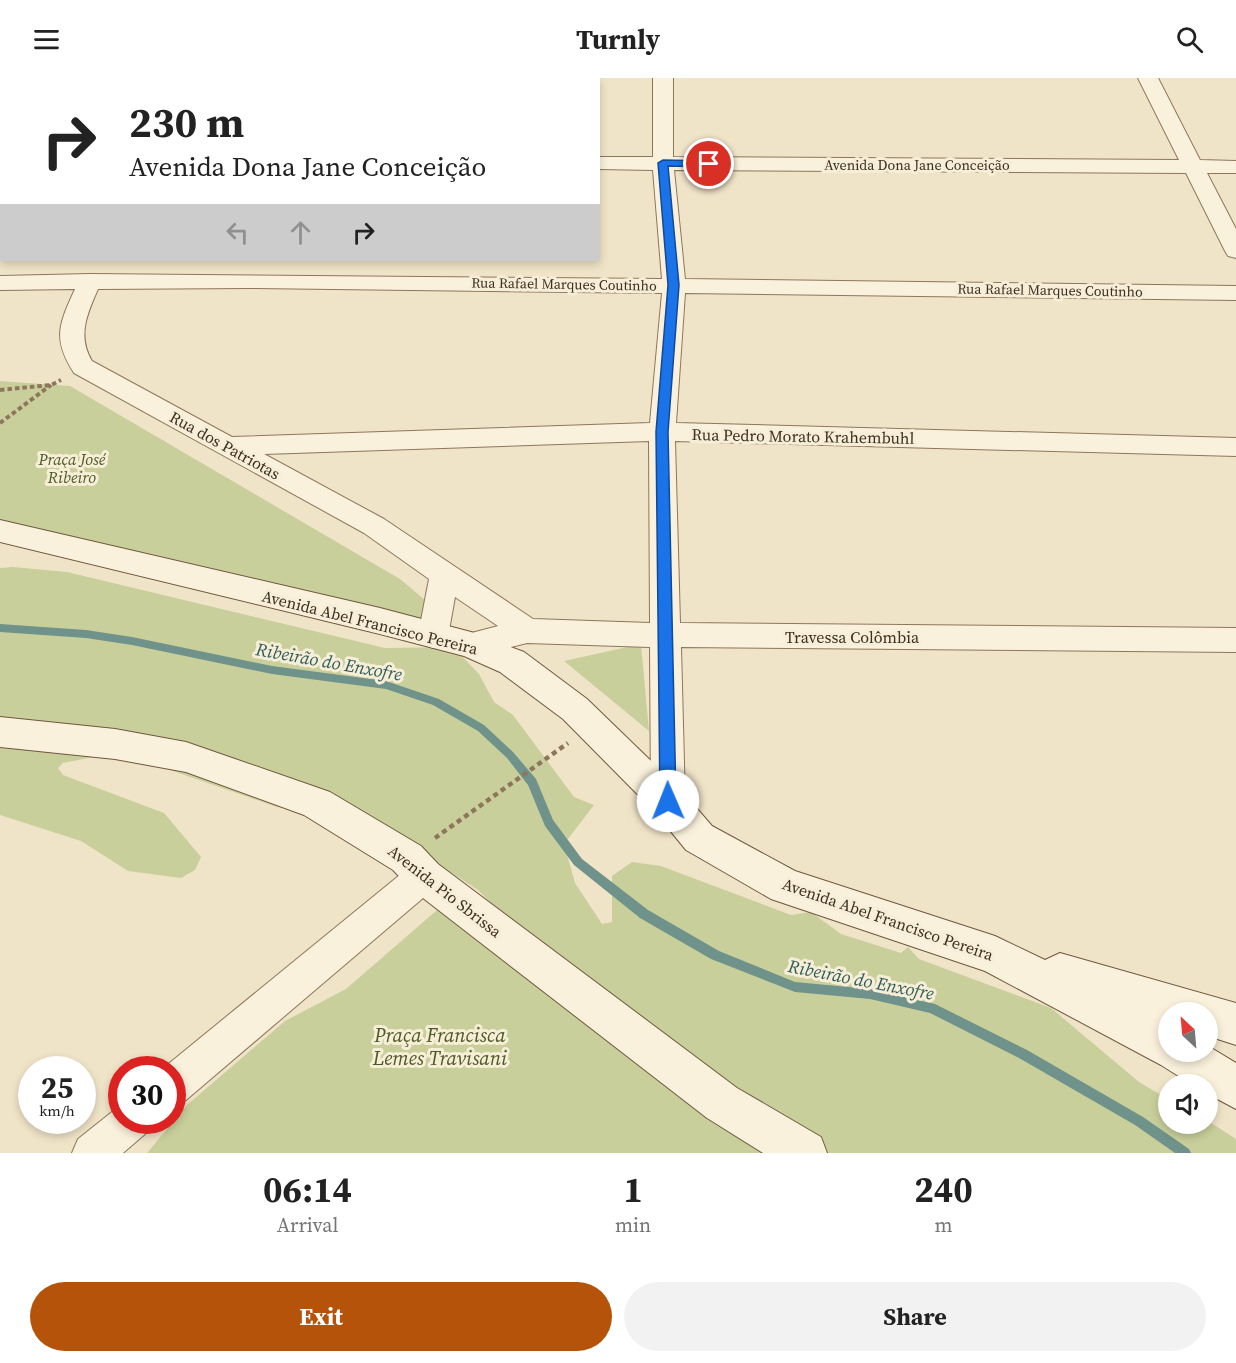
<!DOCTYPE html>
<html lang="en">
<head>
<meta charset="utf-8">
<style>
	:root { --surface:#fff; --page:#f2f2f2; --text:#222; --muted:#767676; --accent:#b45309 }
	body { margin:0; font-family:"Source Serif 4",serif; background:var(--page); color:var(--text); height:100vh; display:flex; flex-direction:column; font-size:22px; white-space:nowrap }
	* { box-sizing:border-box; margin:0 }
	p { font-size:20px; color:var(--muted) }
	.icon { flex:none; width:33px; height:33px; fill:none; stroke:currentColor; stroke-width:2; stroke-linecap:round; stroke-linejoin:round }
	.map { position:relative; height:1075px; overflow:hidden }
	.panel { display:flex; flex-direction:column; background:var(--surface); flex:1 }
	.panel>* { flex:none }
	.top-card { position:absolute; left:0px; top:0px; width:600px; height:183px; box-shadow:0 3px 9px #0003; background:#fff; color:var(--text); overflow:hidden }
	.needle { width:39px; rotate:334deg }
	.fabs { position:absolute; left:1158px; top:924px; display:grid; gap:12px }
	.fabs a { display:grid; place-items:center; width:60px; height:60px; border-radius:50%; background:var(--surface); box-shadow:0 3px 9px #0003; font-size:30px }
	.speed { position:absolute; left:18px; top:978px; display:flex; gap:12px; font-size:30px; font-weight:700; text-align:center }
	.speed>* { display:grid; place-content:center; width:78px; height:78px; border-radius:50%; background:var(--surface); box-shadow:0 3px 9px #0003; line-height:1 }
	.speed small { font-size:15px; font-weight:400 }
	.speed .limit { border:9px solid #d22; background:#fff; color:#111 }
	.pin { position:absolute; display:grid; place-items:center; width:51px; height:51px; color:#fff; margin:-26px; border:3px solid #fff; border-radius:50%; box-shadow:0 2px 6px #0007 }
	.me { position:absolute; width:66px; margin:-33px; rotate:359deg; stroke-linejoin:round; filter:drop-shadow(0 0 4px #0008) }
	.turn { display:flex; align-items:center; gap:21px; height:126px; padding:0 30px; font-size:27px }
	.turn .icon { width:78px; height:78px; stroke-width:2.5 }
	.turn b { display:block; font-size:42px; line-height:51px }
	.lanes { display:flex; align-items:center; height:57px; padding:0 30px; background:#0003; justify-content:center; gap:30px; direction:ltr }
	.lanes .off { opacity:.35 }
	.eta { display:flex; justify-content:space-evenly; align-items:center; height:102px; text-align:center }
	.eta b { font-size:36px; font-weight:700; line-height:42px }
	.button { display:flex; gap:12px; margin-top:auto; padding:12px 30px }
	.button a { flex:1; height:69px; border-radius:36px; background:var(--accent); color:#fff; font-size:24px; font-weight:700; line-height:69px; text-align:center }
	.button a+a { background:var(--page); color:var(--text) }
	header { display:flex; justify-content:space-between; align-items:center; height:78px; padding:0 30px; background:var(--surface); font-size:27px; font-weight:700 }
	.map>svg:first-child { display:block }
	.green { fill:#c9cf9b }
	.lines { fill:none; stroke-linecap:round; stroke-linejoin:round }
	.stream { fill:#6f938a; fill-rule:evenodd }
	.minor-casing { stroke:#8d765c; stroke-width:2 }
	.tertiary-casing { stroke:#8d765c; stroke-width:2 }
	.secondary-casing { stroke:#6f573f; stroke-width:2 }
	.path-far1 { stroke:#8d765c; stroke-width:4; stroke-dasharray:4.5 3; stroke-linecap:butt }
	.path { stroke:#8d765c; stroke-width:4.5; stroke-dasharray:5 4; stroke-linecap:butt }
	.minor { fill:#faf1dc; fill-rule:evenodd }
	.tertiary { fill:#faf1dc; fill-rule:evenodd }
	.secondary { fill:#faf1dc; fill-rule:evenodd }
	.route { fill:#1a73e8; stroke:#114b97; stroke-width:1.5 }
	.labels { text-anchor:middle; stroke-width:6; stroke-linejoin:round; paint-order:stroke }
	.far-street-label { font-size:14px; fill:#3d2e20; stroke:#f7eed8 }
	.street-label { font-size:16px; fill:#3d2e20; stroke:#f7eed8 }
	.park-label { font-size:16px; font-style:italic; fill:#4d5a26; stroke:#f7eed8 }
	.water-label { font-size:18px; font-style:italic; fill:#2f5d5a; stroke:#f7eed8 }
	.near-park-label { font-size:20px; font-style:italic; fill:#4d5a26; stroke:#f7eed8 }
</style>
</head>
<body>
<header><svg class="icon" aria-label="menu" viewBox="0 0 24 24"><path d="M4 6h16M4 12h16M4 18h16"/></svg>Turnly<svg class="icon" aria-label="search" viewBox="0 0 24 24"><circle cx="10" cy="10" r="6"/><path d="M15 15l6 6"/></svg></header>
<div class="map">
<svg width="1236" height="1075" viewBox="0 0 1236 1075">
	<rect width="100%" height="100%" fill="#f0e4c8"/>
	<path class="green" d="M0,303L70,308L400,501L432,528L420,547L0,446Z
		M13,489L67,494L385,570L453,569L479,596L494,624L513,637L574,719L594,727L564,766L575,805L602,846L612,844V798L632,784L661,788L791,837L811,834L841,856L901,875L908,869L919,881L1051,930L1139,1004L1168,1021V1046H1208V1043L1236,1061V1075H147L187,1027L285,943L346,911L437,832L515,892L520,881L513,847L478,812L364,738L277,729L118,674L63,685L58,690L63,697L164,735L201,779L195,792L181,800L128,793L81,763L0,737V490Z
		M641,566L649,653L564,583Z"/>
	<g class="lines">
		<path class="stream" d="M0,546L86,552L132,559L272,588L386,603L439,621L484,647L513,674L536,701L553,742L582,781L648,832L719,873L795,904L870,911L935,926L1027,972L1143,1039L1189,1071L1191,1075H1175L1135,1047L1019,980L930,935L870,921L795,914L711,881L640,840L574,787L545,748L528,707L507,680L478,653L433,627L386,611L272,596L132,567L86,560L0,554Z"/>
		<defs>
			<path id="minor" d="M58,0H78L58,2Z
				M653,0H673V79L1179,82L1138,0H1158L1200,82L1236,83V95H1207L1236,151V180L1228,178L1225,173L1186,95L674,92L685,201L1236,208V222L685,215L676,345L1236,360V378L675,363L680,545L1236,550V574L681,569L685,723L680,733L668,738L656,733L651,723L650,569L527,565L471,579L460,576L456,567L460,558L498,548L455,519L448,558L444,566L433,570L422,566L418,558L429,501L364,455L74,295C52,261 59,246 75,211L0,212V198L90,196L662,201L653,92L598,91V79H653ZM249,210L662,215L650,345L232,359L92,283C77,258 87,236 98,211ZM649,363L650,545L533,541L384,441L264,376Z
				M0,72H2V84H0Z
				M424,782L436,787L442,798L436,809L186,1022L172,1027V992H161L412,787Z
				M122,1026V1042H151L145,1056L123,1075H72L78,1061Z"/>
			<path id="tertiary" d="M140,0H166L139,2Z
				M206,0H233L205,2Z
				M2,46V60L0,61V47Z"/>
			<path id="secondary" d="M0,442L380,530L471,554L524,574L587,621L681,712L712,748L795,793L995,858L1045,882L1060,875L1236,925V967L1208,958V934H1168V974H1208V968L1236,985V1031L1208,1016V1006H1191L1161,987L985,893L771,821L686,772L655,734L563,641L500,594L464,578L380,556L0,464Z
				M0,639L115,651L186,664L330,714L421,768L438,786L737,1010L821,1059L827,1075H763L707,1040L410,810L393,792L304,737L186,694L115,681L0,669Z"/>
		</defs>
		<use href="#minor" class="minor-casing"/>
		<use href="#tertiary" class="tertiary-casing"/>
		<use href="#secondary" class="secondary-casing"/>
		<path class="path-far1" d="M0,312L51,307L61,302
			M0,345L51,307"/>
		<path class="path" d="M435,760L568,665"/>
		<use href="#minor" class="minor"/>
		<use href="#tertiary" class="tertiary"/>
		<use href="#secondary" class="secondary"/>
	</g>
	<path class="route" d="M663,82L709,83L714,86L709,89L668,88L679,207L668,354L676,723L668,730L660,723L656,354L668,207L658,85Z"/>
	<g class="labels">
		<g class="far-street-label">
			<text x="917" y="92">Avenida Dona Jane Conceição</text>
			<text transform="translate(564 206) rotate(1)" y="5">Rua Rafael Marques Coutinho</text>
			<text transform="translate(1050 212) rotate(1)" y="5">Rua Rafael Marques Coutinho</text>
		</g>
		<g class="street-label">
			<text transform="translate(803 358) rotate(1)" y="6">Rua Pedro Morato Krahembuhl</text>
			<text transform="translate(225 367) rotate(29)" y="6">Rua dos Patriotas</text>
			<text transform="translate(370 544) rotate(14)" y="6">Avenida Abel Francisco Pereira</text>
			<text x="852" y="565">Travessa Colômbia</text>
			<text transform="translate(445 813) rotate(38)" y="6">Avenida Pio Sbrissa</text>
			<text transform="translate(888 841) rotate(19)" y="6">Avenida Abel Francisco Pereira</text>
		</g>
		<g class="park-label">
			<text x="72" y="387">Praça José<tspan x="72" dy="18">Ribeiro</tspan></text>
		</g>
		<g class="water-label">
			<text transform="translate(329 584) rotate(10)" y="6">Ribeirão do Enxofre</text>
			<text transform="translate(861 902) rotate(11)" y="6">Ribeirão do Enxofre</text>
		</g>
		<g class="near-park-label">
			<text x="440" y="964">Praça Francisca<tspan x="440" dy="23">Lemes Travisani</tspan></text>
		</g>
	</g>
</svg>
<div class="fabs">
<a><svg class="needle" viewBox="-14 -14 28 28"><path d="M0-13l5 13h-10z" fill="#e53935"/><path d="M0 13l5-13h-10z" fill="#767676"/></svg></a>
<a><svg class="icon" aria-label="sound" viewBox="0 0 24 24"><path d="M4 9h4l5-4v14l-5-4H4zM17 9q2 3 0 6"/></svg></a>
</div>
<div class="speed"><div>25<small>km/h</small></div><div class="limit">30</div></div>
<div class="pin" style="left:709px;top:86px;background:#d93025"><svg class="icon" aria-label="arrive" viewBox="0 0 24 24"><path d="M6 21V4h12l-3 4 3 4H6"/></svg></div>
<svg class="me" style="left:668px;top:723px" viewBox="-20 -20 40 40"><circle r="19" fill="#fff"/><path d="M0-13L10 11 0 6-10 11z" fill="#1a73e8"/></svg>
<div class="top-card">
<div class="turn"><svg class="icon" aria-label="right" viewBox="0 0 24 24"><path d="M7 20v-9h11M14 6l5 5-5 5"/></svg><div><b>230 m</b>Avenida Dona Jane Conceição</div></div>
<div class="lanes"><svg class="icon off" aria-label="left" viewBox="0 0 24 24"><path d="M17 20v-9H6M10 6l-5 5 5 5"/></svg><svg class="icon off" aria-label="ahead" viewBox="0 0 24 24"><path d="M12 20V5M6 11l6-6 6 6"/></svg><svg class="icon" aria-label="right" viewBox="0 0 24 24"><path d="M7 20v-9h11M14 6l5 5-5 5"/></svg></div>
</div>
</div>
<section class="panel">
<div class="eta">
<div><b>06:14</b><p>Arrival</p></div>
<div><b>1</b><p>min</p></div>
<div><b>240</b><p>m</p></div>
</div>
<div class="button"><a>Exit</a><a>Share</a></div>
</section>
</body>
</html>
